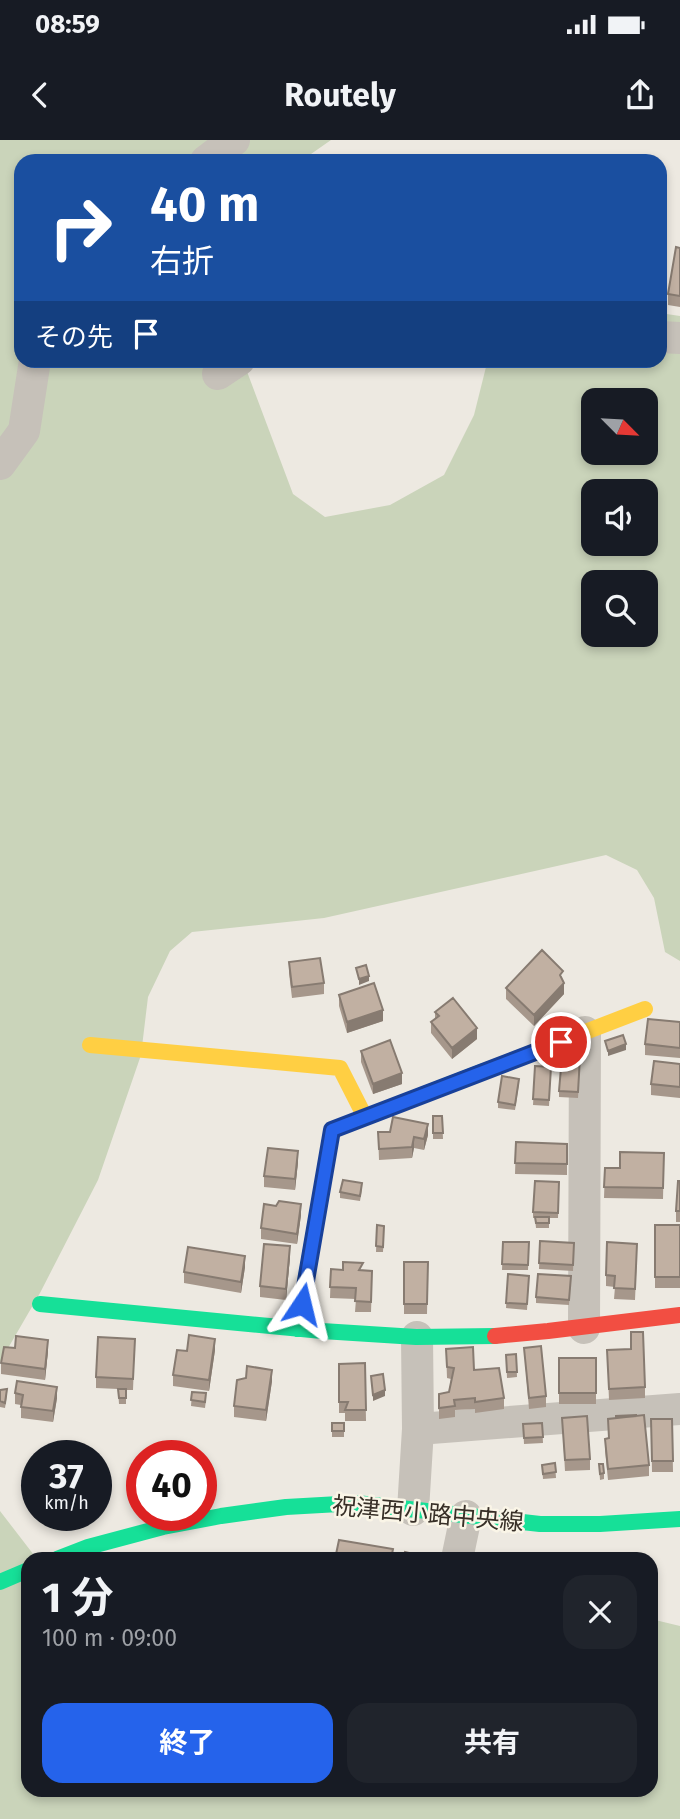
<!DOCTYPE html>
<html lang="ja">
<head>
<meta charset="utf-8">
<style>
	:root { --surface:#171b24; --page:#20242c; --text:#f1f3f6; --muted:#9ea1a6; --accent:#2563eb }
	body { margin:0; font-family:"Fira Sans","Noto Sans JP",sans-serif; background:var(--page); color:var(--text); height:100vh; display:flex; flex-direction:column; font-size:26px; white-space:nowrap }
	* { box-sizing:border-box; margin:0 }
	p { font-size:23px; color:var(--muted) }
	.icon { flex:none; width:38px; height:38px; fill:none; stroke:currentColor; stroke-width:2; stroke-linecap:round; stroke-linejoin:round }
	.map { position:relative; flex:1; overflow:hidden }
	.details { position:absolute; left:21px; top:1412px; width:637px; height:245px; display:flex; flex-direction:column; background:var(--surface); border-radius:21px; box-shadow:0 4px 10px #0003 }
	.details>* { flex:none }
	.banner { position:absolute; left:14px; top:14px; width:653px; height:214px; border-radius:21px; box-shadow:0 4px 10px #0003; background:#1a4fa0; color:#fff; overflow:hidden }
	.needle { width:46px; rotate:114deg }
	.buttons { position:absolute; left:581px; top:248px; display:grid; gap:14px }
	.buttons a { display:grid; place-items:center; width:77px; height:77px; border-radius:14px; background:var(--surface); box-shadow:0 4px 10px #0003; font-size:35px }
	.speed { position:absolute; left:21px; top:1300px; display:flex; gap:14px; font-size:35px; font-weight:700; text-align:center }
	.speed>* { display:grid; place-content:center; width:91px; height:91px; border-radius:50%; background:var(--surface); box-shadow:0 4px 10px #0003; line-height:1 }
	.speed small { font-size:18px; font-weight:400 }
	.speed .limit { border:10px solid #d22; background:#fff; color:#111 }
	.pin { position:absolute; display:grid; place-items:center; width:60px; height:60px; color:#fff; margin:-30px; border:4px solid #fff; border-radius:50%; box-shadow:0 2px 7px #0007 }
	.me { position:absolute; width:77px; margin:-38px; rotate:10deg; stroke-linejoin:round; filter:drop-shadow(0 0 5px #0008) }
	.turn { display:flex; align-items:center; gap:24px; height:147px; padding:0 21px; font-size:32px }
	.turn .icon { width:91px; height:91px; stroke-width:2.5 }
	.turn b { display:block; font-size:49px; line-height:60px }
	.then { display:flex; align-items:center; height:66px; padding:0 21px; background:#0003; gap:14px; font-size:26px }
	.round { display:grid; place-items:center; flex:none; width:74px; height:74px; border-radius:21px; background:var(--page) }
	.head { display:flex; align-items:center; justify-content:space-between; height:119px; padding:0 21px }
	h1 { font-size:42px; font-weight:700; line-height:52px }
	.cta { display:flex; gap:14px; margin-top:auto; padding:14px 21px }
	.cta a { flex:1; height:80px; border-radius:21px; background:var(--accent); color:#fff; font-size:28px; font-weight:700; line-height:80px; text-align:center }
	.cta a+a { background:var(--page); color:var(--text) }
	.status { display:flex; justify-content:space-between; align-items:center; height:49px; padding:0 35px; background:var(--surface); direction:ltr }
	.status svg { height:19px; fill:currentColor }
	header { display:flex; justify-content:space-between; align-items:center; height:91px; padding:0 21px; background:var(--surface); font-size:32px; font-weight:700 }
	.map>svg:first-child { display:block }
	.green { fill:#cad4ba; fill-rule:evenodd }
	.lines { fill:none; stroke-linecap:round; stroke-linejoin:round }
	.street { stroke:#c6c1b9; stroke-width:32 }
	.fast { stroke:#16e098; stroke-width:16 }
	.slow { stroke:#ffcf43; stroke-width:16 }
	.jam { stroke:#f24e42; stroke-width:16 }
	.wall { fill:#a6978b }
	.shaded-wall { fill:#877b71 }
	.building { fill:#c1b0a2; stroke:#877b71; stroke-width:2 }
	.route-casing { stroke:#184099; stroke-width:18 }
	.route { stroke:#2563eb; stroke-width:12 }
	.labels { text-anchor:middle; stroke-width:5; stroke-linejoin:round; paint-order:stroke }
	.street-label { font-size:24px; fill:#372f27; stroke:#faf5e7 }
</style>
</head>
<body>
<div class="status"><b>08:59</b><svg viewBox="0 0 49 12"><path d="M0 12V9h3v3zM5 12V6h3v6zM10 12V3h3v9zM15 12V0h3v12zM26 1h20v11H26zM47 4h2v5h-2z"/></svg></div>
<header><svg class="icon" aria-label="back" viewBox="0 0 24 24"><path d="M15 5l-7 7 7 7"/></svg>Routely<svg class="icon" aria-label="share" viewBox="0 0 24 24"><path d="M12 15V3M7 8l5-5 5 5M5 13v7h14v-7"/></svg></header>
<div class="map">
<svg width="680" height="1679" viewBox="0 0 680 1679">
	<rect width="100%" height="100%" fill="#ede9e1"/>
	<path class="green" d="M0,0H331L301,21H21V220L243,221L293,354L325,377L390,365L444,335L474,275L486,227L491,221L660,220V173L680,176V821L665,812L654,758L637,730L606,715L324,778L192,792L170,811L148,857L141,915L98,1040L40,1153L0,1222ZM593,261H646V313H593ZM593,352H646V404H593ZM593,443H646V495H593Z
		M0,1371L37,1419H28V1650H651V1479L680,1486V1679H0Z"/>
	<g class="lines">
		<path class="street" d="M206,21L234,0
			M660,197L680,198
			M218,234L239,220
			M0,324L24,291L35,220
			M584,1188L585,892
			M417,1197L418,1289L680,1269
			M413,1370L418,1289
			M457,1419L466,1376"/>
		<path class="fast" d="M40,1164L322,1191L416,1197L495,1196
			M297,1189L332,990L484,931
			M57,1419L88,1407L163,1387L221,1376L286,1367L357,1363L540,1384H600L680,1379
			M0,1442L28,1430"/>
		<path class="slow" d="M90,905L340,928L365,977
			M484,931L645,869"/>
		<path class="jam" d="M495,1196L548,1191L680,1175"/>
	</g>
	<path class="wall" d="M680,108V167L668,165V154Z
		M289,822L324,843V854L292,858L289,833Z
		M563,842L564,854L534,886L506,859V848Z
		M339,855L383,881L347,893L339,866Z
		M435,872L477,899L452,919L431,893V882L435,879Z
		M680,882V918L645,915V904Z
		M361,911L402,944L373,954L361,922Z
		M580,923L578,958L559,957V951Z
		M680,924V958L651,955V944Z
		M535,926L551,927L549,966L533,965Z
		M519,944L515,970L498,968V962Z
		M433,976H442L443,999H433Z
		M378,992L428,995L424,1010L414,1008L412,1018L379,1020Z
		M516,1002L567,1004V1035L515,1034Z
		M664,1013L663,1059L604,1058L605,1028H620Z
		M298,1022L295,1050L264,1047V1036Z
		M680,1041V1082H676V1071Z
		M559,1042L558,1078H549V1088H536L535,1078H533V1072Z
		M362,1049L360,1061L340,1058V1052Z
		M276,1066L301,1075L297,1104L261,1099V1088Z
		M377,1085L384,1086L383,1112H376Z
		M655,1085H680V1148H655Z
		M540,1101L574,1103L573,1131L539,1129Z
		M503,1102H529L528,1130H502Z
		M637,1115L635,1160L614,1159L615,1147L606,1146V1135Z
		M290,1117L286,1160L260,1157V1146Z
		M404,1122H428L427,1174H404Z
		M245,1127L241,1153L184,1143V1132Z
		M331,1129L363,1130L372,1142L371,1172H355L356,1159L330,1158Z
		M508,1134L529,1136L527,1170L506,1168Z
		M571,1136L569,1165L536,1163V1157Z
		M135,1199L133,1250H126V1264H119L118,1249L96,1248V1237Z
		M524,1208L546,1256V1267L529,1269Z
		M446,1209L474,1230L504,1258V1269L475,1273V1269L455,1270V1277L439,1279V1254L449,1252L451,1239L447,1238Z
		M215,1210L209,1251L173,1246V1235Z
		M607,1210L645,1247V1258L609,1260Z
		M48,1211L45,1240L1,1234V1223Z
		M516,1214L517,1237L507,1238L506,1215Z
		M559,1218H596V1264H559Z
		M365,1223L366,1281H345V1273H339V1224Z
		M246,1238L272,1241L266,1281L234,1277V1266Z
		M0,1250L7,1255L5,1268L0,1267Z
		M192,1252L206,1259L205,1268L191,1266Z
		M15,1253L57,1258L53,1282L21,1278V1265L15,1264Z
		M562,1278L590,1319V1330L565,1331Z
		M608,1279L649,1325V1336L608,1340L605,1310V1299L608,1298Z
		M651,1279H672L673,1332H652Z
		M332,1283H344V1297H332Z
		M542,1283L543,1303L524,1304L523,1284Z
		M555,1323L556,1338L543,1339L542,1325Z
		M599,1324L604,1333V1339L600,1340Z"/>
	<path class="shaded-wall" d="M369,836V841L359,845V839Z
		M564,843V854L534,886V875Z
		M383,870V881L347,893V882Z
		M477,888V899L452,919V908Z
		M626,904V910L608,916V911Z
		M402,933V944L373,954V944Z
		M428,984V995L424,1010V999Z
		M414,997V1008L412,1018V1007Z
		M298,1011V1022L295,1050V1039Z
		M301,1064V1075L297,1104V1094Z
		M290,1106V1117L286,1160V1149Z
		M245,1116V1127L241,1153V1142Z
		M215,1199V1210L209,1251V1240Z
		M48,1200V1211L45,1240V1229Z
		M272,1230V1241L266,1281V1270Z
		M57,1247V1258L53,1282V1271Z
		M385,1250V1256L373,1261V1255Z"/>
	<path class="building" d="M676,107L680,108V156L668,154Z
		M542,810L563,831L560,835L564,843L534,875L506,848Z
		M320,818L324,843L292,847L289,822Z
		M366,825L369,836L359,839L356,828Z
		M374,843L383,870L347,882L339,855Z
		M453,858L477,888L452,908L431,882L439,876L435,872Z
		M648,879L680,882V908L645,904Z
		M623,895L626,904L608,911L605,901Z
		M390,900L402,933L373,944L361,911Z
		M562,916L580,917L578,952L559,951Z
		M654,921L680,924V947L651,944Z
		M535,926L551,927L549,960L533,959Z
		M502,936L519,939L515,965L498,962Z
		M433,976H442L443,993H433Z
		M393,977L428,984L424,999L414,997L412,1007L379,1009L378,992H390Z
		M516,1002L567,1004V1024L515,1023Z
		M268,1008L298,1011L295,1039L264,1036Z
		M620,1012L664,1013L663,1048L604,1047L605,1028H620Z
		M343,1040L362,1043L360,1056L340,1052Z
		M535,1041L559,1042L558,1073L533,1072Z
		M678,1041H680V1071H676Z
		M279,1061L301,1064L297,1094L261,1088L264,1064L276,1066Z
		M535,1077H549V1083H536Z
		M377,1085L384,1086L383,1107L376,1106Z
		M655,1085H680V1137H655Z
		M540,1101L574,1103L573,1125L539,1123Z
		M503,1102H529L528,1125L502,1124Z
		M607,1102L637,1104L635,1149L614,1148L615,1136L606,1135Z
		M264,1104L290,1106L286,1149L260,1146Z
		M188,1107L245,1116L241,1142L184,1132Z
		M343,1122L363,1123L359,1130L372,1131L371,1162L355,1161L356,1148L330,1147L331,1129L343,1130Z
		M404,1122H428L427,1164H404Z
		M508,1134L529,1136L527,1164L506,1163Z
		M538,1134L571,1136L569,1160L536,1157Z
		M631,1192H643L645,1247L609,1249L607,1210L631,1209Z
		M189,1195L215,1199L209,1240L173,1235L177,1210L187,1211Z
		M16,1196L48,1200L45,1229L1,1223L4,1207L15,1208Z
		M98,1197L135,1199L133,1239L96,1237Z
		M541,1206L546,1256L529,1258L524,1208Z
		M473,1207L474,1230L499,1228L504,1258L475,1262V1258L454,1260L455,1266L439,1268V1254L449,1252L454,1228L447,1227L446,1209Z
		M516,1214L517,1232H507L506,1215Z
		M559,1218H596V1253H559Z
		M365,1223L366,1270H345L348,1262H339V1224Z
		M247,1226L272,1230L266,1270L234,1266L237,1240L246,1238Z
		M383,1234L385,1250L373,1255L371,1236Z
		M17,1241L57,1247L53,1271L21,1267L23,1255L15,1253Z
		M7,1249L5,1263L0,1261V1250Z
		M118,1249H126V1258H119Z
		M192,1252L206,1253L205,1262L191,1260Z
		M636,1275V1276L616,1278V1276Z
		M644,1275L649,1325L608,1329L605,1299L609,1298L608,1279Z
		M587,1276L590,1319L565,1320L562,1278Z
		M651,1279H672L673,1321H652Z
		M332,1283H344V1291H332Z
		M542,1283L543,1297L524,1298L523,1284Z
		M555,1323L556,1332L543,1334L542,1325Z
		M599,1324H603L604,1333L600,1334Z
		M339,1400L393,1409L391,1419H335Z
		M405,1412L434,1419H403Z"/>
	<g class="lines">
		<defs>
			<path id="route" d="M302,1164L332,990L561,902"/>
		</defs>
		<use href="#route" class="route-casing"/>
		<use href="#route" class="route"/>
	</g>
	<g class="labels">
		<g class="street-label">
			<text transform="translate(428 1374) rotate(5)" y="8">祝津西小路中央線</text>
		</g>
	</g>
</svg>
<div class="buttons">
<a><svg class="needle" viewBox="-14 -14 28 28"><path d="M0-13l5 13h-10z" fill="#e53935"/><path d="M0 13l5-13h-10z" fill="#9ea1a6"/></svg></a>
<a><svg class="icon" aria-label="sound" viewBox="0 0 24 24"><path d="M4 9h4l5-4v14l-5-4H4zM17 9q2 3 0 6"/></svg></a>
<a><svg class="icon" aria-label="search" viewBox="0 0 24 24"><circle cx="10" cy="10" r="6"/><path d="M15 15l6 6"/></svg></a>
</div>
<div class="speed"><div>37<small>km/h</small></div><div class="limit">40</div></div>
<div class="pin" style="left:561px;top:902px;background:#d93025"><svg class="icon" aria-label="arrive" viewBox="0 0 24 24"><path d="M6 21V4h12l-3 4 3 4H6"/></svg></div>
<svg class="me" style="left:302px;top:1164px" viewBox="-20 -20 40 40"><path d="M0-17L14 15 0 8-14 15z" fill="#2563eb" stroke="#fff" stroke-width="4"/></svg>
<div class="banner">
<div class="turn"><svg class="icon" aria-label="right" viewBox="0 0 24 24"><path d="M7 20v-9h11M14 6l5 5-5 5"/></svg><div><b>40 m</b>右折</div></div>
<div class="then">その先<svg class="icon" aria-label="arrive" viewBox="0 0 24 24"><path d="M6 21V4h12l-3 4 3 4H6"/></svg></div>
</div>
<section class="details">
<div class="head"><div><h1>1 分</h1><p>100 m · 09:00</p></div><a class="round"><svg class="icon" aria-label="close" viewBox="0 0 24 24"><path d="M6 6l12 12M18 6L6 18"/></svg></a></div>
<div class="cta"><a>終了</a><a>共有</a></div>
</section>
</div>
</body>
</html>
